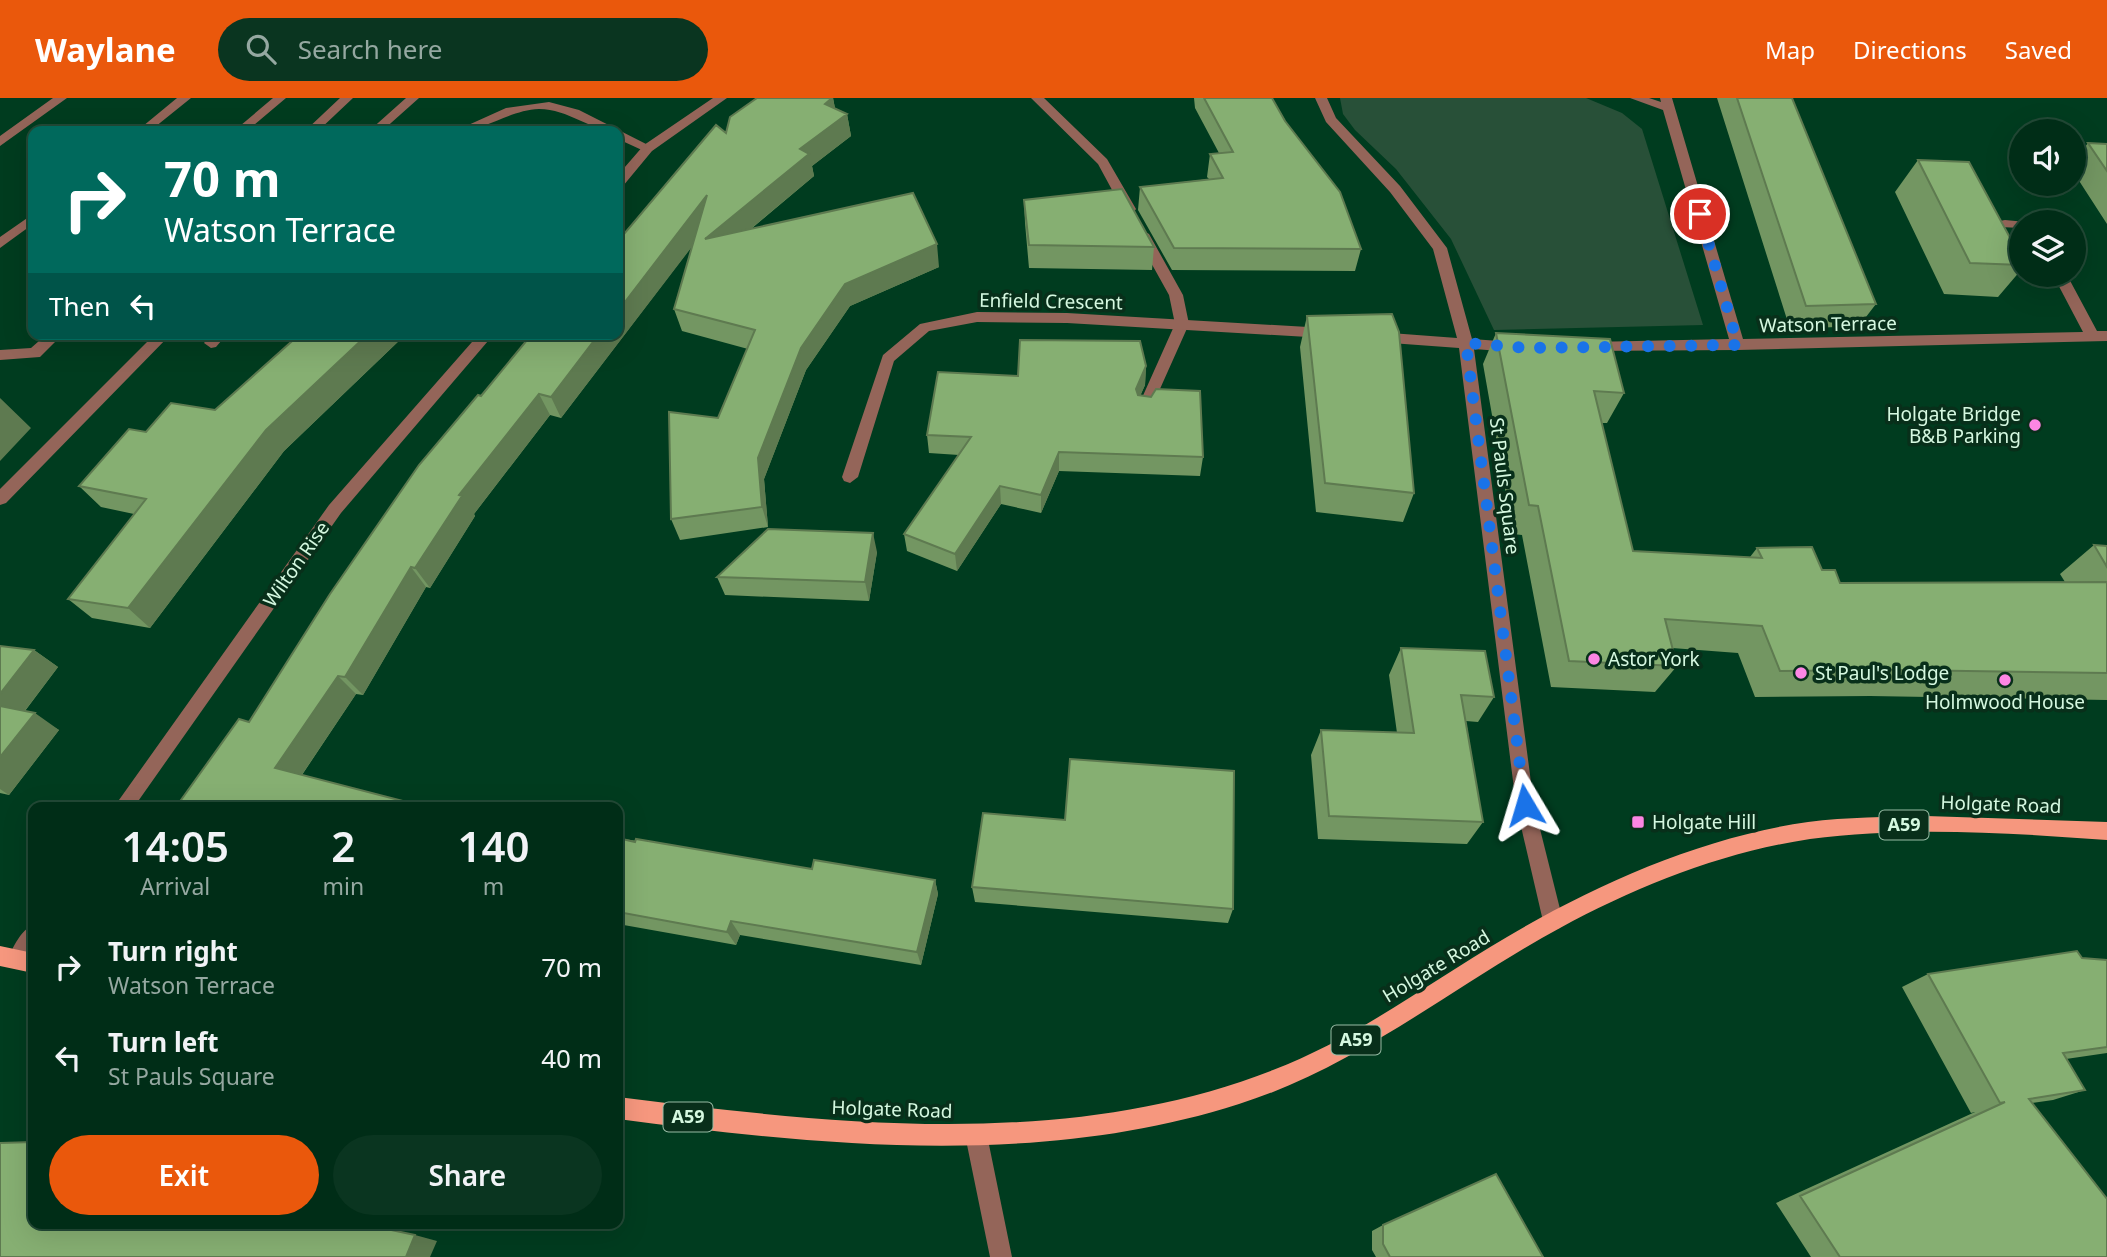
<!DOCTYPE html>
<html lang="en">
<head>
<meta charset="utf-8">
<style>
	:root { --surface:#002d17; --page:#0a3520; --text:#f1f3f6; --muted:#95a8a1; --line:#224936; --accent:#ea580c }
	body { margin:0; font-family:"Noto Sans",sans-serif; background:var(--page); color:var(--text); height:100vh; display:flex; flex-direction:column; font-size:26px; white-space:nowrap }
	* { box-sizing:border-box; margin:0 }
	p { font-size:23px; color:var(--muted) }
	.icon { flex:none; width:38px; height:38px; fill:none; stroke:currentColor; stroke-width:2; stroke-linecap:round; stroke-linejoin:round }
	.map { position:relative; flex:1; overflow:hidden }
	.details { position:absolute; left:28px; top:704px; width:595px; height:427px; display:flex; flex-direction:column; background:var(--surface); border-radius:14px; box-shadow:0 7px 28px #0002,0 0 0 2px var(--line) }
	.details>* { flex:none }
	.banner { position:absolute; left:28px; top:28px; width:595px; height:214px; border-radius:14px; box-shadow:0 7px 28px #0002,0 0 0 2px var(--line); background:#00695c; color:#fff; overflow:hidden }
	.fabs { position:absolute; left:2009px; top:21px; display:grid; gap:14px }
	.fabs a { display:grid; place-items:center; width:77px; height:77px; border-radius:50%; background:var(--surface); box-shadow:0 7px 28px #0002,0 0 0 2px var(--line); font-size:35px }
	.pin { position:absolute; display:grid; place-items:center; width:60px; height:60px; color:#fff; margin:-30px; border:4px solid #fff; border-radius:50%; box-shadow:0 2px 7px #0007 }
	.me { position:absolute; width:77px; margin:-38px; rotate:353deg; stroke-linejoin:round; filter:drop-shadow(0 0 5px #0008) }
	.turn { display:flex; align-items:center; gap:24px; height:147px; padding:0 21px; font-size:32px }
	.turn .icon { width:91px; height:91px; stroke-width:2.5 }
	.turn b { display:block; font-size:49px; line-height:60px }
	.then { display:flex; align-items:center; height:66px; padding:0 21px; background:#0003; gap:14px; font-size:26px }
	.eta { display:flex; justify-content:space-evenly; align-items:center; height:119px; text-align:center }
	.eta b { font-size:42px; font-weight:600; line-height:49px }
	.button { display:flex; gap:14px; margin-top:auto; padding:14px 21px }
	.button a { flex:1; height:80px; border-radius:42px; background:var(--accent); color:#fff; font-size:28px; font-weight:600; line-height:80px; text-align:center }
	.button a+a { background:var(--page); color:var(--text) }
	ul { padding:0; list-style:none }
	li { display:flex; align-items:center; gap:21px; height:91px; padding:0 21px }
	li div { flex:1 }
	li b { display:block; font-size:26px }
	li em { font-style:normal }
	header { display:flex; align-items:center; gap:42px; box-sizing:border-box; height:98px; padding:0 35px; background:var(--accent); color:#fff }
	header strong { font-size:33px }
	nav { display:flex; gap:38px; margin-inline-start:auto; font-size:24px }
	.search { width:490px; height:63px; background:var(--page); display:flex; align-items:center; gap:18px; box-sizing:border-box; padding:0 24px; border-radius:38px; color:var(--muted); font-size:26px }
	.map>svg:first-child { display:block }
	.green { fill:#285038 }
	.lines { fill:none; stroke-linecap:round; stroke-linejoin:round }
	.service { fill:#946559; fill-rule:evenodd }
	.minor { fill:#946559; fill-rule:evenodd }
	.primary { fill:#f6977e; fill-rule:evenodd }
	.wall { fill:#739662 }
	.shaded-wall { fill:#5e7a50 }
	.building { fill:#86af72; stroke:#5e7a50; stroke-width:2 }
	.route { stroke:#1a73e8; stroke-width:12; stroke-dasharray:0 21.6 }
	.poi-dot { fill:#fc86e3; stroke:#082f1a; stroke-width:2.5 }
	.labels { text-anchor:middle; stroke-width:7; stroke-linejoin:round; paint-order:stroke }
	.shield { fill:#082f1a; stroke:#98bca5; stroke-width:2 }
	.shield-label { font-size:18px; font-weight:bold; fill:#d5f8e0 }
	.street-label { font-size:19px; fill:#d5f8e0; stroke:#082f1a }
	.poi-label { font-size:19px; fill:#d5f8e0; stroke:#082f1a; text-anchor:start }
</style>
</head>
<body>
<header>
<strong>Waylane</strong>
<div class="search"><svg class="icon" aria-label="search" viewBox="0 0 24 24"><circle cx="10" cy="10" r="6"/><path d="M15 15l6 6"/></svg>Search here</div>
<nav><a>Map</a><a>Directions</a><a>Saved</a></nav>
</header>
<div class="map">
<svg width="2107" height="1159" viewBox="0 0 2107 1159">
	<rect width="100%" height="100%" fill="#003c1f"/>
	<path class="green" d="M1340,0H1586L1622,15L1642,31L1703,227L1494,232L1451,141L1396,71L1355,32L1343,16Z"/>
	<g class="lines">
		<path class="service" d="M53,0H67L0,48V38Z
			M177,0H191L150,33H137Z
			M273,0H286L247,33H234Z
			M340,0H353L318,33H305Z
			M406,0H419L382,33H369Z
			M1031,0H1044L1107,61L1136,111L1134,114H1124L1098,66Z
			M549,4L579,12L654,50L644,53L618,41V33C589,33 569,11 539,11C509,12 484,34 455,33L506,10Z
			M33,116V126L0,150V139Z
			M1142,132L1149,136L1183,197L1189,226L1151,311L1144,316L1137,311L1175,226L1169,197L1135,136Z
			M47,236H63L40,259L0,262V252L31,250Z
			M155,236H171L6,405L0,407V391Z
			M211,236H227L216,249L211,250L204,245Z"/>
		<path class="minor" d="M713,0H727L652,53L623,88L618,89V77L644,47Z
			M1315,0H1327L1336,20L1400,88L1447,150L1472,241L1513,244L1520,249L1513,254L1474,251L1534,707L1563,823L1560,830L1553,832L1546,830L1543,823L1516,707L1459,250L1377,244L1370,239L1377,234L1457,240L1433,151L1390,94L1326,24Z
			M1630,0H1649L1661,4L1660,0H1672L1743,241L2083,234L2053,177H2067L2097,233H2107V243L1738,252L1585,253L1583,249L1590,244L1729,241L1663,12Z
			M2005,122L2026,124H2021V130L2000,129V123Z
			M977,214L1067,215L1325,230L1332,235L1325,240L1067,225L977,224L929,233L894,263L858,379L850,385L844,383L842,379L883,257L920,226Z
			M479,236H494L341,415L134,709H114L329,407Z
			M33,827C34,844 36,864 18,871L11,868L8,861C13,849 21,832 33,827Z
			M976,1026L984,1029L987,1037L1012,1159H990L965,1037L968,1029Z"/>
		<path class="primary" d="M1926,718L2107,724V742C2010,735 1907,728 1810,741C1723,754 1637,788 1560,830C1453,888 1357,969 1239,1006C1039,1070 822,1048 618,1021V999C833,1026 1066,1053 1273,972C1357,940 1430,884 1507,839C1598,785 1703,739 1808,724C1847,719 1887,719 1926,718Z
			M0,848L33,855V875L0,868Z"/>
	</g>
	<path class="wall" d="M757,0H833L835,10L847,16L851,38L812,68L814,78L751,131L939,169L850,208L806,272L764,381L768,429L680,442L671,421L718,320L748,251L682,233L674,211L692,148L561,320L550,317L474,416L475,418L430,490L426,489L363,597L356,596L302,677L176,709L249,624L481,298L618,236L726,35Z
		M1194,0H1272L1361,151L1355,173L1172,172L1138,112L1140,89L1209,81L1207,79L1210,56L1219,55L1195,10Z
		M1717,0H1792L1876,206L1859,228L1790,231Z
		M2088,45L2107,46V126L2074,75V63Z
		M1918,62L2021,160V172L1998,199L1944,196L1895,94Z
		M1024,102L1154,149L1152,172L1029,170L1025,125Z
		M1307,218L1414,395L1403,424L1316,414L1300,249Z
		M1496,235L1624,295L1607,325H1602L1633,453L1750,459L1757,450L1822,472L1840,485L2065,484L2060,476L2094,447L2107,448V602L1870,598L1755,599L1738,555L1672,550L1677,568L1655,594L1551,589L1522,437L1513,436L1483,266Z
		M404,238L284,353L150,530L92,520L68,501L134,416L101,409L79,388L146,334L215,312Z
		M1146,268L1145,287L1140,298L1203,359L1200,378L1059,373L1041,415L1001,406L957,473L907,453L904,436L959,357L929,355L927,337L1018,278Z
		M877,454L869,503L725,497L717,479Z
		M0,548L34,552L58,569L25,613L59,632L9,697L0,695Z
		M1401,550L1494,599L1478,624L1466,623L1483,724L1467,746L1318,741L1311,657L1321,632L1397,635L1389,577Z
		M618,740L812,771L935,782L938,796L921,867L740,837L736,847L618,826Z
		M972,789L1233,811L1228,825L975,804Z
		M2082,860L2107,862V955L2066,961L2085,992L2053,1002L2032,1005L2107,1159H1811L1776,1105L1975,1014L1971,1015L1902,889L1928,876Z
		M1383,1127L1543,1159H1376L1372,1152V1133Z"/>
	<path class="shaded-wall" d="M832,0H833L837,22L825,6Z
		M847,16L851,38L812,68L814,78L712,163L705,141L800,51Z
		M707,97L714,120L561,320L551,299L599,236H618V213Z
		M937,146L939,169L850,208L806,272L764,381L768,429L762,409L758,360L801,250L845,186Z
		M368,236H403L404,238L284,353L150,530L128,510L266,332Z
		M1146,268L1145,287L1135,310L1136,291Z
		M539,296L550,317L474,416L475,418L430,490L415,470L459,397Z
		M0,300L31,330L0,363Z
		M1059,354V373L1041,415V397Z
		M1000,388L1001,406L957,473L955,456Z
		M873,435L877,454L869,503L865,484Z
		M411,469L426,489L363,597L345,579Z
		M34,552L58,569L17,623L0,612V596Z
		M338,578L356,596L295,687L275,670Z
		M35,615L59,632L9,697L0,691V659Z
		M935,782L938,796L921,867L917,854Z
		M731,823L740,837L736,847L727,834Z
		M415,1137L437,1143L430,1159H406Z"/>
	<path class="building" d="M757,0H832L825,6L847,16L800,51L809,56L705,141L913,95L937,146L845,186L801,250L758,360L762,409L671,421L669,314L718,320L755,232L674,211L707,97L618,213V143L716,27L726,35L730,19Z
		M1204,0H1272L1285,23L1340,94L1361,151L1174,150L1140,89L1223,80L1210,56L1233,54Z
		M1737,0H1792L1876,206L1806,208Z
		M2088,45L2107,46V73Z
		M1918,62L1969,64L2021,160V167L1970,165Z
		M1122,91L1154,149L1029,147L1024,102Z
		M1392,216L1399,234L1414,395L1325,385L1307,218Z
		M1496,235L1610,241L1624,295L1594,293L1633,453L1762,460L1757,450L1812,449L1822,472H1835L1840,485L2107,484V575L1900,572L1780,573L1762,528L1665,521L1677,568L1569,563L1538,408L1529,407Z
		M300,236H368L266,332L128,510L68,501L146,401L79,388L129,331L146,334L171,305L215,312Z
		M532,236H599L551,299L539,296L459,397L462,398L415,470L411,469L345,579L338,578L275,670L426,709H176L239,621L249,624L330,496L419,367L478,297L481,298Z
		M1020,242L1140,243L1146,268L1136,291L1138,297L1151,299L1156,291L1200,293L1203,359L1059,354L1041,397L1000,388L955,456L904,436L971,339L927,337L938,274L1018,278Z
		M768,431L873,435L865,484L717,479Z
		M2094,447L2107,448V469Z
		M0,548L34,552L0,596Z
		M1401,550L1485,553L1494,599L1461,597L1483,724L1329,718L1321,632L1414,635Z
		M0,608L35,615L0,659Z
		M1070,661L1234,673L1233,811L972,789L983,715L1065,722Z
		M618,740L635,744L636,741L812,771L814,762L935,782L917,854L731,823L727,834L618,814Z
		M2077,853L2082,860L2107,862V949L2063,955L2085,992L2029,1001L2107,1101V1159H1840L1800,1098L2005,1004L2000,1005L1928,876Z
		M33,1044V1125H358L415,1137L406,1159H0V1045Z
		M1496,1076L1543,1159H1390L1383,1146V1127Z"/>
	<g class="lines">
		<path class="route" d="M1525,707L1466,245L1529,250L1738,247L1700,116"/>
	</g>
	<g class="poi-dot">
		<circle cx="2035" cy="327" r="7"/>
		<circle cx="1594" cy="561" r="7"/>
		<circle cx="1801" cy="575" r="7"/>
		<circle cx="2005" cy="582" r="7"/>
		<rect x="1631" y="717" width="14" height="14" rx="3.5"/>
	</g>
	<g class="labels">
		<g class="shield">
			<rect x="1879.5" y="712.5" width="49" height="29" rx="5"/>
			<rect x="1331.5" y="927.5" width="49" height="29" rx="5"/>
			<rect x="663.5" y="1004.5" width="49" height="29" rx="5"/>
		</g>
		<g class="shield-label">
			<text x="1904" y="733">A59</text>
			<text x="1356" y="948">A59</text>
			<text x="688" y="1025">A59</text>
		</g>
		<g class="street-label">
			<text transform="translate(1051 203) rotate(1)" y="7">Enfield Crescent</text>
			<text transform="translate(1828 226) rotate(-1)" y="7">Watson Terrace</text>
			<text transform="translate(1505 388) rotate(83)" y="7">St Pauls Square</text>
			<text transform="translate(296 466) rotate(-55)" y="7">Wilton Rise</text>
			<text transform="translate(2001 706) rotate(2)" y="7">Holgate Road</text>
			<text transform="translate(1436 868) rotate(-31)" y="7">Holgate Road</text>
			<text transform="translate(892 1011) rotate(2)" y="7">Holgate Road</text>
		</g>
		<g class="poi-label">
			<text x="2021" y="323" text-anchor="end">Holgate Bridge<tspan x="2021" dy="22">B&amp;B Parking</tspan></text>
			<text x="1608" y="568">Astor York</text>
			<text x="1815" y="582">St Paul's Lodge</text>
			<text x="2005" y="611" text-anchor="middle">Holmwood House</text>
			<text x="1652" y="731">Holgate Hill</text>
		</g>
	</g>
</svg>
<div class="fabs">
<a><svg class="icon" aria-label="sound" viewBox="0 0 24 24"><path d="M4 9h4l5-4v14l-5-4H4zM17 9q2 3 0 6"/></svg></a>
<a><svg class="icon" aria-label="layers" viewBox="0 0 24 24"><path d="M12 4l9 5-9 5-9-5zM3 14l9 5 9-5"/></svg></a>
</div>
<div class="pin" style="left:1700px;top:116px;background:#d93025"><svg class="icon" aria-label="arrive" viewBox="0 0 24 24"><path d="M6 21V4h12l-3 4 3 4H6"/></svg></div>
<svg class="me" style="left:1525px;top:707px" viewBox="-20 -20 40 40"><path d="M0-17L14 15 0 8-14 15z" fill="#1a73e8" stroke="#fff" stroke-width="4"/></svg>
<div class="banner">
<div class="turn"><svg class="icon" aria-label="right" viewBox="0 0 24 24"><path d="M7 20v-9h11M14 6l5 5-5 5"/></svg><div><b>70 m</b>Watson Terrace</div></div>
<div class="then">Then<svg class="icon" aria-label="left" viewBox="0 0 24 24"><path d="M17 20v-9H6M10 6l-5 5 5 5"/></svg></div>
</div>
<section class="details">
<div class="eta">
<div><b>14:05</b><p>Arrival</p></div>
<div><b>2</b><p>min</p></div>
<div><b>140</b><p>m</p></div>
</div>
<ul>
<li><svg class="icon" aria-label="right" viewBox="0 0 24 24"><path d="M7 20v-9h11M14 6l5 5-5 5"/></svg><div><b>Turn right</b><p>Watson Terrace</p></div><em>70 m</em></li>
<li><svg class="icon" aria-label="left" viewBox="0 0 24 24"><path d="M17 20v-9H6M10 6l-5 5 5 5"/></svg><div><b>Turn left</b><p>St Pauls Square</p></div><em>40 m</em></li>
</ul>
<div class="button"><a>Exit</a><a>Share</a></div>
</section>
</div>
</body>
</html>
